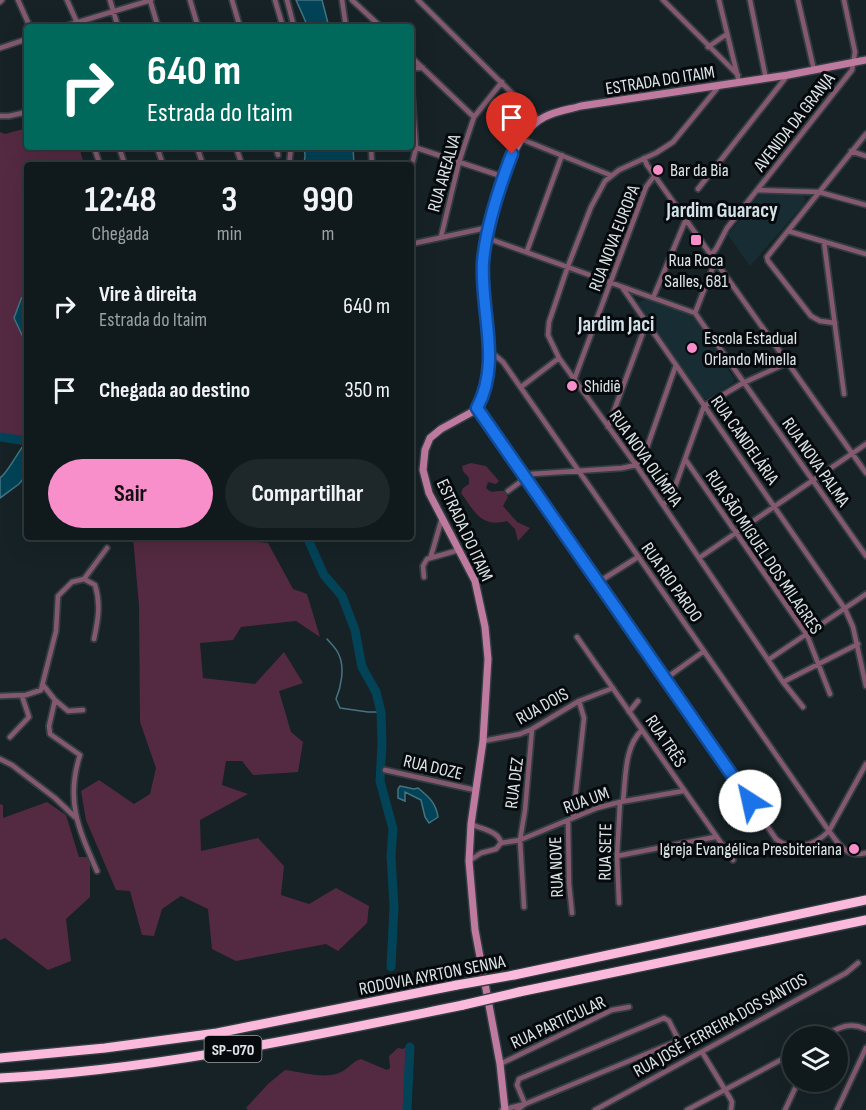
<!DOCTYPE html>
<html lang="pt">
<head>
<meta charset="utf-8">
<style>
	:root { --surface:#101a1c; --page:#1e2729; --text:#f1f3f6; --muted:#9ca1a3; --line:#30383b; --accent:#f98fca }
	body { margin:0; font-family:"Sofia Sans Condensed",sans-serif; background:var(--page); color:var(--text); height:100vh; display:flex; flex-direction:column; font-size:22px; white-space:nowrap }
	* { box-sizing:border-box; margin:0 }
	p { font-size:20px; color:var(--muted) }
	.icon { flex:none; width:33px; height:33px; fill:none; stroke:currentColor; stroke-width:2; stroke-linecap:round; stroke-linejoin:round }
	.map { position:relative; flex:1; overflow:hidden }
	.panel { position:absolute; left:24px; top:162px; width:390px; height:378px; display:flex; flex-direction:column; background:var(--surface); border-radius:6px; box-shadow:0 6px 24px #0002,0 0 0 2px var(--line) }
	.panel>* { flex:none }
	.banner { position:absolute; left:24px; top:24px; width:390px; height:126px; border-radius:6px; box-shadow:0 6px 24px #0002,0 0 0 2px var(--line); background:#00695c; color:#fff; overflow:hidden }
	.fabs { position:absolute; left:782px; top:1026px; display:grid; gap:12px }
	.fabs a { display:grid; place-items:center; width:66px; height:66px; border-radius:50%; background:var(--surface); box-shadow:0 6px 24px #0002,0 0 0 2px var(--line); font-size:30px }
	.pin { position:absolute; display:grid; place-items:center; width:51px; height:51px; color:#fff; margin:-62px -26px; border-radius:50% 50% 50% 0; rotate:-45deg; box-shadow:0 0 6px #0007 }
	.pin .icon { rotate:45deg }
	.me { position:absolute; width:66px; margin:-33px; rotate:325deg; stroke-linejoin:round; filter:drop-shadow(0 0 4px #0008) }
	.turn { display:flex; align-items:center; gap:21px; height:126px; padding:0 24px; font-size:27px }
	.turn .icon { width:78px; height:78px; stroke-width:2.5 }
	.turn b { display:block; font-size:42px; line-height:51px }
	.eta { display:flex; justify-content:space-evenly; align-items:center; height:102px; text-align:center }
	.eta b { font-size:36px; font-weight:700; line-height:42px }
	.button { display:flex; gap:12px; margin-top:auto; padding:12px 24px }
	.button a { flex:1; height:69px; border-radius:36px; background:var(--accent); color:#111; font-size:24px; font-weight:700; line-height:69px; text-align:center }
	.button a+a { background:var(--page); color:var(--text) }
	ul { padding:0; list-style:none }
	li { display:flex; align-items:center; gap:18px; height:84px; padding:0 24px }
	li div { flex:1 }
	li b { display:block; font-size:22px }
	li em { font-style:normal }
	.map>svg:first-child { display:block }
	.built { fill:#182c34 }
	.green { fill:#542a42 }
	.water { fill:#024357; stroke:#447482; stroke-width:1.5 }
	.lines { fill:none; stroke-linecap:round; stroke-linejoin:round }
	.stream { stroke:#447482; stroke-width:1.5 }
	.river { stroke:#024357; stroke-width:9 }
	.street-casing { stroke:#323d41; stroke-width:8 }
	.secondary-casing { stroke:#323d41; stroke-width:10 }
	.highway-casing { stroke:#323d41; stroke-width:12 }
	.street { stroke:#845970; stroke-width:4.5 }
	.secondary { stroke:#be7a9f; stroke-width:7 }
	.highway { stroke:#fbbadc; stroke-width:9 }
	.highway-bridge-casing { stroke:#323d41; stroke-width:12; stroke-linecap:butt }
	.highway-bridge { stroke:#fbbadc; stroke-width:9 }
	.route-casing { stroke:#114b97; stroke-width:15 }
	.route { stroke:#1a73e8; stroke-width:10 }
	.poi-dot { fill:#f98fca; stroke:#060a0c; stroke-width:2 }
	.labels { text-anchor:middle; stroke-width:6; stroke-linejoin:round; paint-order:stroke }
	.shield { fill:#060a0c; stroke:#9ca3a6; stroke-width:1.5 }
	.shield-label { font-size:16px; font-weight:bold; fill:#dde5e8 }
	.street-label { font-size:18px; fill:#dde5e8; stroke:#060a0c }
	.poi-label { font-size:18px; fill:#dde5e8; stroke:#060a0c; text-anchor:start }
	.quarter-label { font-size:21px; font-weight:bold; fill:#d3e2e9; stroke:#060a0c }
</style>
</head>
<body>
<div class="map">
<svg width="866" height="1110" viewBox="0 0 866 1110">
	<rect width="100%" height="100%" fill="#162226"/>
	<path class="built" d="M760,194L802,195L805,198L804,204L750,266L728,235Z
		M646,299L694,316L734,379L733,383L708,399L703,398L638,303Z"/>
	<path class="green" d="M27,128V147H79L84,164L27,165V290L21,299L23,337L27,340V438H0V132L5,134Z
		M471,463L486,466L499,481L496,484L488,482L486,488C492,495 497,490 504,491L508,497L503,506L517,522L530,528L518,541L515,529L507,521C481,528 475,512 461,493L463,488L469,484V478L463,471L462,466Z
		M133,537H204L268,543L293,589L307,594L320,637L296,621L241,627L233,640L200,643L203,678L255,684L284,652L303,683L279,691L291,732L303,742L298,772L253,775L242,761H226L222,785L248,794L200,820L201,851L258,838L284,866L281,895L309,904L336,888L369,906L367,923L338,951L326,944L236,961L212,949L208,909L181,896L162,909L154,936L142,935L130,891L116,890L86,820L81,791L99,780L134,804L150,794L156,768L140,722L139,606Z
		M47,802L66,815L79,857H90V897L66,919L71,961L48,970L5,938L0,940V804L3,805V818Z
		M406,1047L412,1054L413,1061L404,1110H248L246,1108L268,1084L285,1070C303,1072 324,1080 341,1072C349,1068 353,1061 361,1059L387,1070L390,1068L389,1056L398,1048L403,1049Z"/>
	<path class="water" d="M296,0H322L329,27H308Z
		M304,147H353L354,165H304L305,155Z
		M27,290V340L23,337L14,318L21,299Z
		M27,441V474L19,484L0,498V478C9,471 18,451 27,441Z
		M400,786L414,789L418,788C429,797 436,803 438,817L429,823L425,817L421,800L405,792V801L398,798V789Z"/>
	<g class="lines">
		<path class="stream" d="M327,639C331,644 337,649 339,655C345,668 341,687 336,699L340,708L368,712H381"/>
		<path class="river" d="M0,437L27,441
			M307,537L324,575L342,596L355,630L362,667L376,692L381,712L382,744L380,781L393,829L391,856L394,907L391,967
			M407,1110L410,1047"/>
		<defs>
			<path id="street" d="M18,0L30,27
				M67,0L79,27
				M110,0L118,27
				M150,0L158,27
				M190,0L198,27
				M232,0L240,27
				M275,0L283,27
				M287,0L294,27
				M342,0L346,27
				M352,0L381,27
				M418,0L539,120
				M663,0L738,75
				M719,0L739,82
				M750,0L766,79
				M798,0L814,70
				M0,2L2,0
				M62,27L151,0
				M708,47L727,34
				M0,48L27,39
				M411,57L474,117
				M411,71L415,68H423
				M411,80L416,148L411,169
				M719,86L673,142L656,153L619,170L605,181L591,207L568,266L549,322L548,335L559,358L636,465L783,682L803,707
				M0,116H9L27,112
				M521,139L610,175
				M411,146L504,177
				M94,147L100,165
				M119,147L125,165
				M157,147L163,165
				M197,147L203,165
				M236,147L242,165
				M276,147L278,155
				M371,147L372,165
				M851,151L866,156
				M644,158L647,165L866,473
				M289,165L291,147
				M698,189L787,76
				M758,190L819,192L866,205
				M788,231L866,254
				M441,237L459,162L474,117L502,82
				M487,238L695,313
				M824,242L844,394
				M411,244L490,227
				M527,251L562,155
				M711,255L716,249L727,228L852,70L855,52L844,0
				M622,287L845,609L853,627L866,686
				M653,298L686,219
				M695,313L866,556
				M695,313L715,262
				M835,323L820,321L811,316L768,261L767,257L866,134
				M489,354L496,356L503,362L829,831C839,845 847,858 866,853
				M574,380L646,187L655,175
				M521,387L559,358
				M477,408L776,839C793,853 815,845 829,831L866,764
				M608,427L646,324
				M685,459L807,635L830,694
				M508,491L531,474L622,468L636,465L645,453L676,365
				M663,505L672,495L704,406L743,383L787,363
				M431,556L442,518
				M699,558L866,444
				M424,577L423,566L427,559L459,550
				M84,579L95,585C101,604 98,620 94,639
				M597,583L638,557
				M577,637L733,860
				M768,660L866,594
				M665,679L704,651
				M783,682L858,644
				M43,685L55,700L49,726L50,734L80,755C65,801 79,830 97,871
				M0,696L26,695L41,690L56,631L58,596L72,582L84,579L107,548
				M55,700L68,711L83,710
				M629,712L638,701
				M10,737L29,717L22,696
				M483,741L520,734L532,729L579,701L613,688
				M0,759L12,765L55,798L75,817
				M385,770L475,790
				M623,801C626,777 624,747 642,730
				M573,818L584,718L579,701
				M568,820L569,884L572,913
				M501,843L520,840L597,808L620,802L683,791
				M617,856L715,837
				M469,861L481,853L496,849L501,843C499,831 481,829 471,824
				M619,903L617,856L620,802
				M524,907L520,840L525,810L532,729
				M823,1036C839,1028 849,1021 866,1029
				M702,1052L730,1098L732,1102L731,1110
				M500,1064L612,1010L629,1007
				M502,1110L525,1104L675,1042L677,1037L669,1021L664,1018L519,1079L517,1085L525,1104
				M517,1110L525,1104
				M595,1110L846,973L858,963
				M687,1110L792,1054
				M785,1110L798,1082
				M837,1110L866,1048"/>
			<path id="secondary" d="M505,1110L500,1064L475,930L469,861L471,824L483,741L488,659L485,627L475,581L429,493L423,470L425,450L430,438L441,429L472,412L477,408L487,387L489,354L483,265C487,227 506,143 538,121C550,112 567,110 581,106L788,75L866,60"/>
			<path id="highway" d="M514,975L866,900
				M519,992L866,920
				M0,1058L105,1048L217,1033L457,985
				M0,1078C156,1070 311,1036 463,1005"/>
		</defs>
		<use href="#street" class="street-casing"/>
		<use href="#secondary" class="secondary-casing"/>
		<use href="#highway" class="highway-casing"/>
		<use href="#street" class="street"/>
		<use href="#secondary" class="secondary"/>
		<use href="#highway" class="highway"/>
		<defs>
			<path id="highway-bridge" d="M457,985L514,975
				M463,1005L519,992"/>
		</defs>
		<use href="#highway-bridge" class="highway-bridge-casing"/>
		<use href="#highway-bridge" class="highway-bridge"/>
	</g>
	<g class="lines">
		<defs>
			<path id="route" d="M512,154C499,188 486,226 483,262C480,311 502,362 477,408L750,801"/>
		</defs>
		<use href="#route" class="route-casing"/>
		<use href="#route" class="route"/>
	</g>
	<g class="poi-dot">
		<circle cx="658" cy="170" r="6"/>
		<rect x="690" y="234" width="12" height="12" rx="3"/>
		<circle cx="692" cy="348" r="6"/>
		<circle cx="572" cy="386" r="6"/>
		<circle cx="854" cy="849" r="6"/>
	</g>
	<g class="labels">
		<rect class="shield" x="204.5" y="1036" width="57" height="26" rx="4.5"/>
		<g class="shield-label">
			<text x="233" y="1055">SP-070</text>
		</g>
		<g class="street-label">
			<text transform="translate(660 80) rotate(-9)" y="6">ESTRADA DO ITAIM</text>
			<text transform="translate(794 122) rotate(-52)" y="6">AVENIDA DA GRANJA</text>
			<text transform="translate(444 173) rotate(-74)" y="6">RUA AREALVA</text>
			<text transform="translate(614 238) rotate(-69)" y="6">RUA NOVA EUROPA</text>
			<text transform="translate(745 440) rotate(55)" y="6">RUA CANDELÁRIA</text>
			<text transform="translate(646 458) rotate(55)" y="6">RUA NOVA OLÍMPIA</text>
			<text transform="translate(816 462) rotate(55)" y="6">RUA NOVA PALMA</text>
			<text transform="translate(465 530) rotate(65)" y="6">ESTRADA DO ITAIM</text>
			<text transform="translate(764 552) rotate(56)" y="6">RUA SÃO MIGUEL DOS MILAGRES</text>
			<text transform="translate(672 582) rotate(55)" y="6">RUA RIO PARDO</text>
			<text transform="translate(542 706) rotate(-29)" y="6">RUA DOIS</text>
			<text transform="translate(666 741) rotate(56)" y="6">RUA TRÊS</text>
			<text transform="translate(433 767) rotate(13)" y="6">RUA DOZE</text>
			<text transform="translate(514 783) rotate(-83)" y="6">RUA DEZ</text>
			<text transform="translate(586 800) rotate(-20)" y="6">RUA UM</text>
			<text transform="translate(605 852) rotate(-89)" y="6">RUA SETE</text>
			<text transform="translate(556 867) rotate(-92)" y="6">RUA NOVE</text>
			<text transform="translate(432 975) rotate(-11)" y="6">RODOVIA AYRTON SENNA</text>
			<text transform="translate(558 1022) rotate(-25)" y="6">RUA PARTICULAR</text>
			<text transform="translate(720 1025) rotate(-29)" y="6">RUA JOSÉ FERREIRA DOS SANTOS</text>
		</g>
		<g class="poi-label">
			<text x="670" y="176">Bar da Bia</text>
			<text x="696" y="266" text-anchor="middle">Rua Roca<tspan x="696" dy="21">Salles, 681</tspan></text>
			<text x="704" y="344">Escola Estadual<tspan x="704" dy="21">Orlando Minella</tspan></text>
			<text x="584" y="392">Shidiê</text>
			<text x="842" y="855" text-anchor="end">Igreja Evangélica Presbiteriana</text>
		</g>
		<g class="quarter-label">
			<text x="722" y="217">Jardim Guaracy</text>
			<text x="616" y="331">Jardim Jaci</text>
		</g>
	</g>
</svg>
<div class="fabs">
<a><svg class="icon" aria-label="layers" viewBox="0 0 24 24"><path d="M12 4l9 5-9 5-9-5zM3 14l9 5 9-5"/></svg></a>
</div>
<div class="pin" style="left:512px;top:154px;background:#d93025"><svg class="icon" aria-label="arrive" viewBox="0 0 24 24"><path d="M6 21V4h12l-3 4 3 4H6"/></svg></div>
<svg class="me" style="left:750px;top:801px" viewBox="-20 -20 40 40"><circle r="19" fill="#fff"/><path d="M0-13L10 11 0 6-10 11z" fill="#1a73e8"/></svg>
<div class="banner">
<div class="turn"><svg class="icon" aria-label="right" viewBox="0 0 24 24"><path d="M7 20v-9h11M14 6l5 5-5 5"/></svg><div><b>640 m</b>Estrada do Itaim</div></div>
</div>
<section class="panel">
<div class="eta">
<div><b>12:48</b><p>Chegada</p></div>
<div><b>3</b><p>min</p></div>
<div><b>990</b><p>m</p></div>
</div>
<ul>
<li><svg class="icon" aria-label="right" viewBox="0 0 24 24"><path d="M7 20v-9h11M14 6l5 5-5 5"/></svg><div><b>Vire à direita</b><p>Estrada do Itaim</p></div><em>640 m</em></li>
<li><svg class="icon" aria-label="arrive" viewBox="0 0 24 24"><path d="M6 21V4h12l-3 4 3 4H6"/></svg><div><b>Chegada ao destino</b></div><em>350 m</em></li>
</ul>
<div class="button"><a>Sair</a><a>Compartilhar</a></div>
</section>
</div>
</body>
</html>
